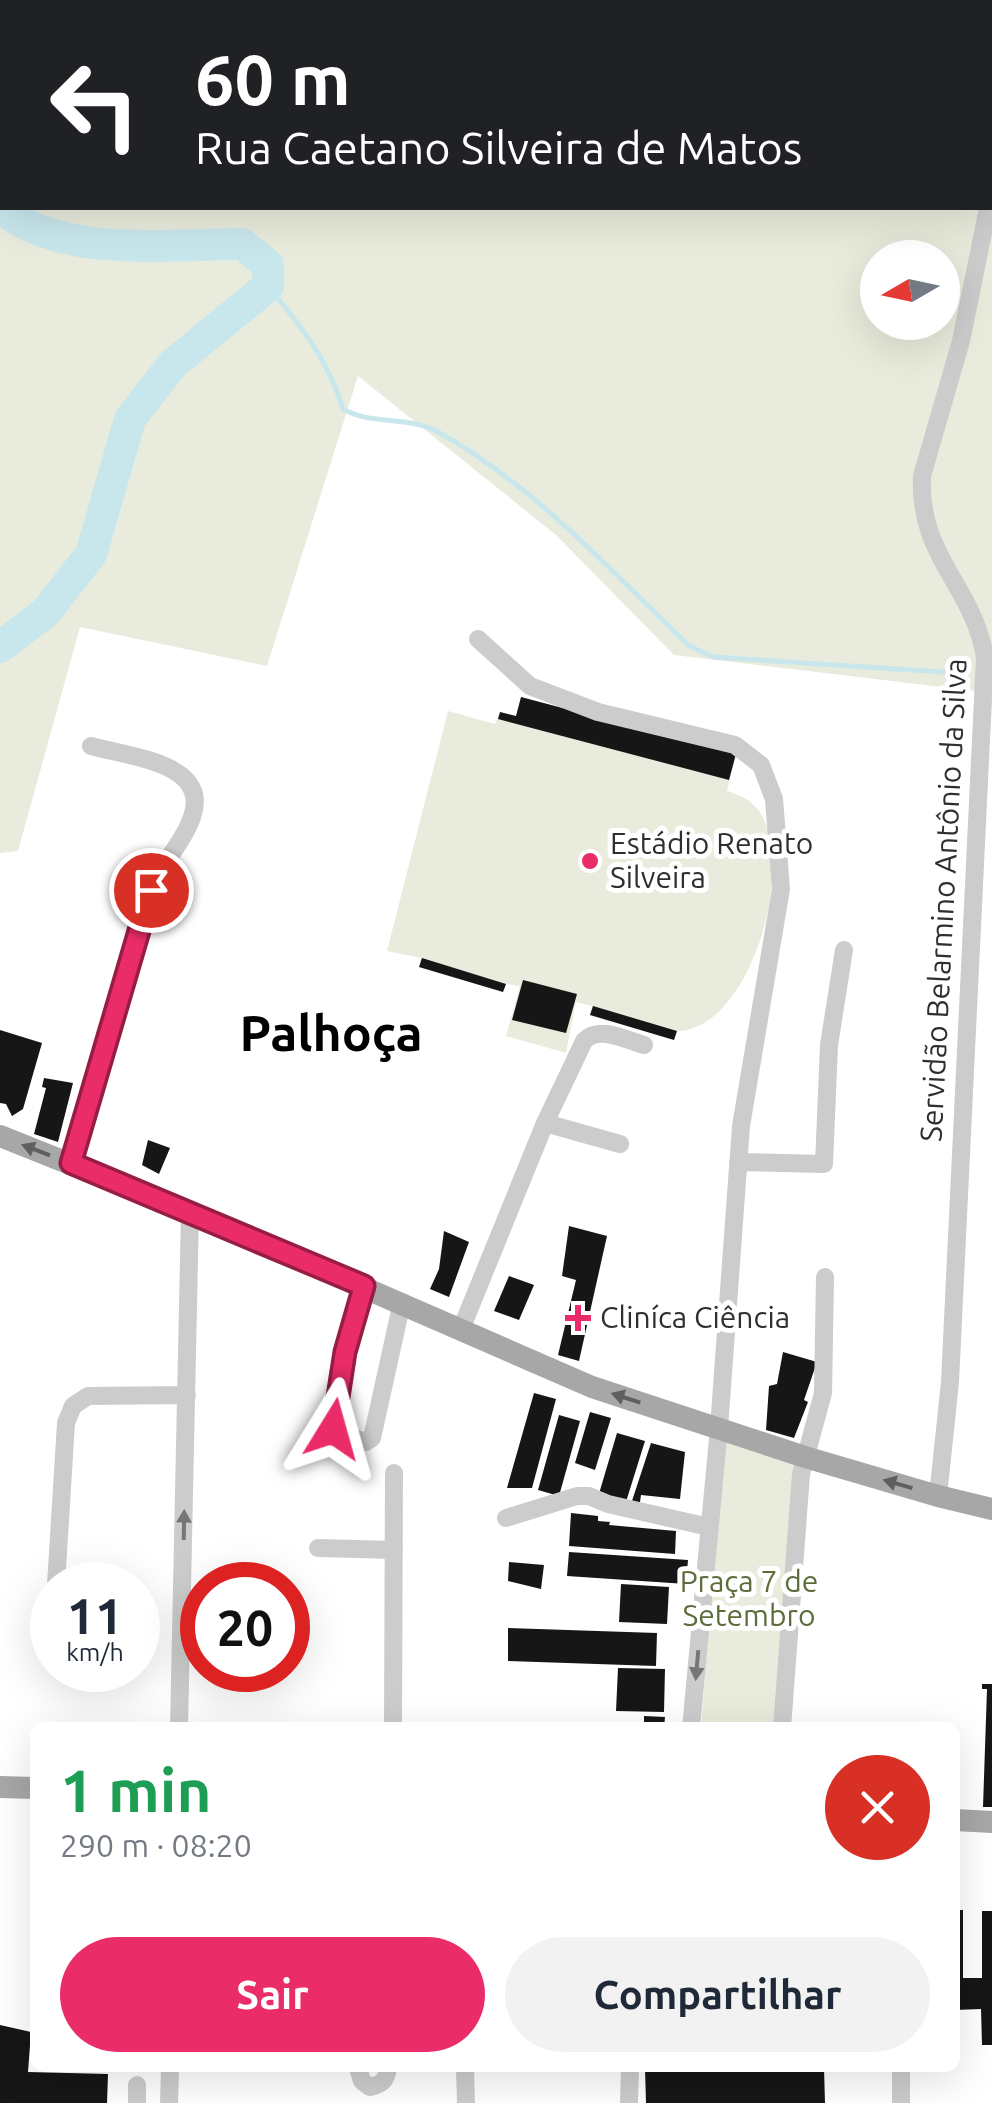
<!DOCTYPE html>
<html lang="pt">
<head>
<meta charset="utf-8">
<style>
	:root { --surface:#fff; --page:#f2f2f3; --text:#1f2937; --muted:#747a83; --accent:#ea2c68 }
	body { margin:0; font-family:Ubuntu,sans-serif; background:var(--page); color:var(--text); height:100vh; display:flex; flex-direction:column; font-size:38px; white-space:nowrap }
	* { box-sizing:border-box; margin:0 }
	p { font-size:32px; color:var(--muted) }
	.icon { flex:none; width:55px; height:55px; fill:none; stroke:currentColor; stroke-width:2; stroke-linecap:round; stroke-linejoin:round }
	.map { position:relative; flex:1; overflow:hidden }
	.sheet { position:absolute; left:30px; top:1722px; width:930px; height:350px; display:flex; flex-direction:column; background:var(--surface); border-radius:15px; box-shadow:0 10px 40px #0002 }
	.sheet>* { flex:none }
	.banner { position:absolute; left:0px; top:0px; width:992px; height:210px; box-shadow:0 10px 40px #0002; background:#202124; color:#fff; overflow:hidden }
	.needle { width:65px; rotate:261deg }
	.controls { position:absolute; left:860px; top:240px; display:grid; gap:20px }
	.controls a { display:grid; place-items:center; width:100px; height:100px; border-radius:50%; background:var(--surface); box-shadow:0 10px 40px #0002; font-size:50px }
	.speed { position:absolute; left:30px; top:1562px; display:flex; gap:20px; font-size:50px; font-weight:700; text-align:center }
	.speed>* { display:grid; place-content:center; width:130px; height:130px; border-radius:50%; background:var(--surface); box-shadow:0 10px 40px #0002; line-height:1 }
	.speed small { font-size:25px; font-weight:400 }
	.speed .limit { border:15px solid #d22; background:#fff; color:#111 }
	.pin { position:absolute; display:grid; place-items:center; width:85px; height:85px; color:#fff; margin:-42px; border:5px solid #fff; border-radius:50%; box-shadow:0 2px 10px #0007 }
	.me { position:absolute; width:110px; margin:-55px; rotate:8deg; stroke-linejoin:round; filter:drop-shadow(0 0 8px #0008) }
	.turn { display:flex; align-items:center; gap:35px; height:210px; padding:0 30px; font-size:45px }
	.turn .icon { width:130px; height:130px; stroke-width:2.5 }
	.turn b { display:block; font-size:70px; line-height:85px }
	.round { display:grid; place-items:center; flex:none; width:105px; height:105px; border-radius:52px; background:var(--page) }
	.overview { display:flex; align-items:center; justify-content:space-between; height:170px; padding:0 30px }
	h1 { font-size:60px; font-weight:700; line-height:75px; color:#1e9e55 }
	.primary-button { display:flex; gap:20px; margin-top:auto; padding:20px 30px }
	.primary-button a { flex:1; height:115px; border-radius:60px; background:var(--accent); color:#fff; font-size:40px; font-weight:700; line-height:115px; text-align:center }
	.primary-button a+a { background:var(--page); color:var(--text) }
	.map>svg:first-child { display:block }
	.green { fill:#e9ecdc; fill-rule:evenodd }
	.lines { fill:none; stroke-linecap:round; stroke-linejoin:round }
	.stream { stroke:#c8e7ed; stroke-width:5 }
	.river { stroke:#c8e7ed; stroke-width:32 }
	.building { fill:#161616 }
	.minor { stroke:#ccc; stroke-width:18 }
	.major { stroke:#a7a7a7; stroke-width:22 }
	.oneway { fill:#5f5f5f }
	.oneway2 { fill:#767676 }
	.route-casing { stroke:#981d44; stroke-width:25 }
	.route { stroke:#ea2c68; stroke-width:18 }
	.poi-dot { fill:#ea2c68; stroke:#fff; stroke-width:4 }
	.labels { text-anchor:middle; stroke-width:10; stroke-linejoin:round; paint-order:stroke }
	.poi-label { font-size:30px; fill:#2f2f2f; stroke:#fff; text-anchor:start }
	.street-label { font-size:30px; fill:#2f2f2f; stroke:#fff }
	.park-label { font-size:30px; fill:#5d6c3b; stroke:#fff }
	.town-label { font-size:50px; font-weight:bold; fill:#000; stroke:#fff }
</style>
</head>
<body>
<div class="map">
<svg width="992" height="2103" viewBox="0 0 992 2103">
	<rect width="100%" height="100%" fill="#fff"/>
	<path class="green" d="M0,0H992V693L674,655L556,535L358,376L267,666L80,627L18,851L0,853ZM2,2H990V208H2ZM878,258H942V322H878Z
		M521,697L736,754L727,791C740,795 750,799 759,811C797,864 751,1030 677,1031L674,1040L590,1015L592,1006L576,1002L566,1053L506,1036L520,986L506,984L503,992L419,967L421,958L387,951L448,711L495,724L500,712L516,716Z
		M729,1440L792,1459L796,1470L777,1727L701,1728L722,1446Z"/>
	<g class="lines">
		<path class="stream" d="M268,286C302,328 327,357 343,409C372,426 406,415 438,432C534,485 611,571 689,646L714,657L959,673"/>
		<path class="river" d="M186,2L188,0
			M0,53L2,52
			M0,207C59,259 168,244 242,244L268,265V286L173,364L130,419L91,554L46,612L0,647"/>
	</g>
	<path class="building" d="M521,697L736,754L729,780L498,719L500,712L516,716Z
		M422,958L506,984L503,992L419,967Z
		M523,980L577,994L566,1033L512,1020Z
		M593,1006L677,1031L674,1040L590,1015Z
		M0,1030L42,1043L23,1109L12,1116L6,1104L0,1103Z
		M44,1078L73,1083L58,1142L34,1134L46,1088L42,1087Z
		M148,1140L170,1148L159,1174L142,1165Z
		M569,1226L607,1236L579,1361L558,1355L576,1280L562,1276Z
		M444,1231L469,1242L449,1297L430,1289L439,1269Z
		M509,1276L534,1285L519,1320L494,1311Z
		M783,1352L817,1362L804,1400L808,1402L794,1438L766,1430L769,1386L777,1384Z
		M534,1393L556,1399L532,1488H507Z
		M590,1412L611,1418L595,1470L575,1463Z
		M559,1415L580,1421L559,1496L538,1490Z
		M617,1433L645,1441L625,1505L598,1497Z
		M651,1443L685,1452L680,1499L641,1495L639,1509L630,1507Z
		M571,1513L598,1516V1521L610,1522L609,1525L676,1531L675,1554L569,1546Z
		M569,1552L688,1560L686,1584L567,1576Z
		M509,1562L544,1565L541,1589L508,1581Z
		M621,1584L669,1587L667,1624L619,1622Z
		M508,1628L657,1633L656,1666L508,1661Z
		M618,1668L665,1669L664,1712L616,1711Z
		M982,1684H992V1807H983L987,1689H982Z
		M644,1716L665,1717L664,1728H644Z
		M955,1910H963V1978H982V1911H992V2045H982L981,2009L955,2010Z
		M0,2025L31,2032L28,2072L108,2074L107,2103H0Z
		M645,2068H824L825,2103H646Z"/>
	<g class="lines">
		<path class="minor" d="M990,14H992
			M478,639L530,686L598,712L735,745L761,765L774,799L781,889L741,1126L719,1428L691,1728
			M545,1123L620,1144
			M738,1162L824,1164L829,1045L844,950
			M71,1163L151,890C159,869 172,855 183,836C226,765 140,759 91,746
			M364,1286L345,1352L333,1423L335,1433L366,1442L372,1438L402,1302
			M462,1327L545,1123L584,1041C599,1025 626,1040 644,1045
			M938,1496L950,1382L985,657C973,585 918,557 922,476L961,341L988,208
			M506,1518L577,1496H589L608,1504L709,1527
			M318,1548L394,1550
			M56,1585L66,1423L73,1406L88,1396L187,1395
			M179,1728L190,1212
			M393,1728L394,1473
			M782,1728L801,1474L823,1393L825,1277
			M358,2068L362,2081L370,2087C383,2084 386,2080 388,2068
			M465,2068L466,2103
			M901,2068V2103
			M137,2103V2085
			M169,2103L170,2068
			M629,2103L630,2068"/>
		<path class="major" d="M0,1136L190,1212L592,1387L805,1457L938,1496L992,1509
			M0,1787L35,1788
			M955,1820L992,1822"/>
	</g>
	<defs><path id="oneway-solid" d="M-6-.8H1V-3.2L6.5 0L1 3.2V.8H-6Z" transform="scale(2.5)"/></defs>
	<g class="oneway">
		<use href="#oneway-solid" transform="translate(36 1150) rotate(-159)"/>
		<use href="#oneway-solid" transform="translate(626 1398) rotate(-162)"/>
		<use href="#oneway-solid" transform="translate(898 1484) rotate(-164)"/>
	</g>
	<g class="oneway2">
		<use href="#oneway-solid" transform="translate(184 1525) rotate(-89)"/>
		<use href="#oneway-solid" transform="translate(697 1665) rotate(95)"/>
	</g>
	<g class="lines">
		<defs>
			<path id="route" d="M151,890L71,1163L364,1286L345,1352L333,1429"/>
		</defs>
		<use href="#route" class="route-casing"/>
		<use href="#route" class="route"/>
	</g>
	<g class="poi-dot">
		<circle cx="590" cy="861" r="10"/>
		<path d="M573 1303h10v10h10v10h-10v10h-10v-10h-10v-10h10z"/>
	</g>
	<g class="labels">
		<g class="poi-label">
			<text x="610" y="854">Estádio Renato<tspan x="610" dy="34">Silveira</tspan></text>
			<text x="600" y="1328">Cliníca Ciência</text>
		</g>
		<g class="street-label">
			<text transform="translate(944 900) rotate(-87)" y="10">Servidão Belarmino Antônio da Silva</text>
		</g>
		<g class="park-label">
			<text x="749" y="1592">Praça 7 de<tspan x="749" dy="34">Setembro</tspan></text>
		</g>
		<g class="town-label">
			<text x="331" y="1051">Palhoça</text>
		</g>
	</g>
</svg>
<div class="controls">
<a><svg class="needle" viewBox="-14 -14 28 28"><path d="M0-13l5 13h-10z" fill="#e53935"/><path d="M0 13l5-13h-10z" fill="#747a83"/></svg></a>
</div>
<div class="speed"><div>11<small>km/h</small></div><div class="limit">20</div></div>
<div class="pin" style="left:151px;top:890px;background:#d93025"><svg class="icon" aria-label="arrive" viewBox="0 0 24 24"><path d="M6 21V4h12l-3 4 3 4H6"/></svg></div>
<svg class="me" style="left:333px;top:1429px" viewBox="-20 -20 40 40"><path d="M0-17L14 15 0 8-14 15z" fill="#ea2c68" stroke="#fff" stroke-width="4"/></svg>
<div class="banner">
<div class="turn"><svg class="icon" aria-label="left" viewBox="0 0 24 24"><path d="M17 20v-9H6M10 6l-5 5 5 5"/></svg><div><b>60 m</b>Rua Caetano Silveira de Matos</div></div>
</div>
<section class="sheet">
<div class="overview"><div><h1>1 min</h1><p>290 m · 08:20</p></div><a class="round" style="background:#d93025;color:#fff"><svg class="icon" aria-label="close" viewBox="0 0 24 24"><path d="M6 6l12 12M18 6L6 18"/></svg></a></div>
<div class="primary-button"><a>Sair</a><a>Compartilhar</a></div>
</section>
</div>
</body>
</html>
